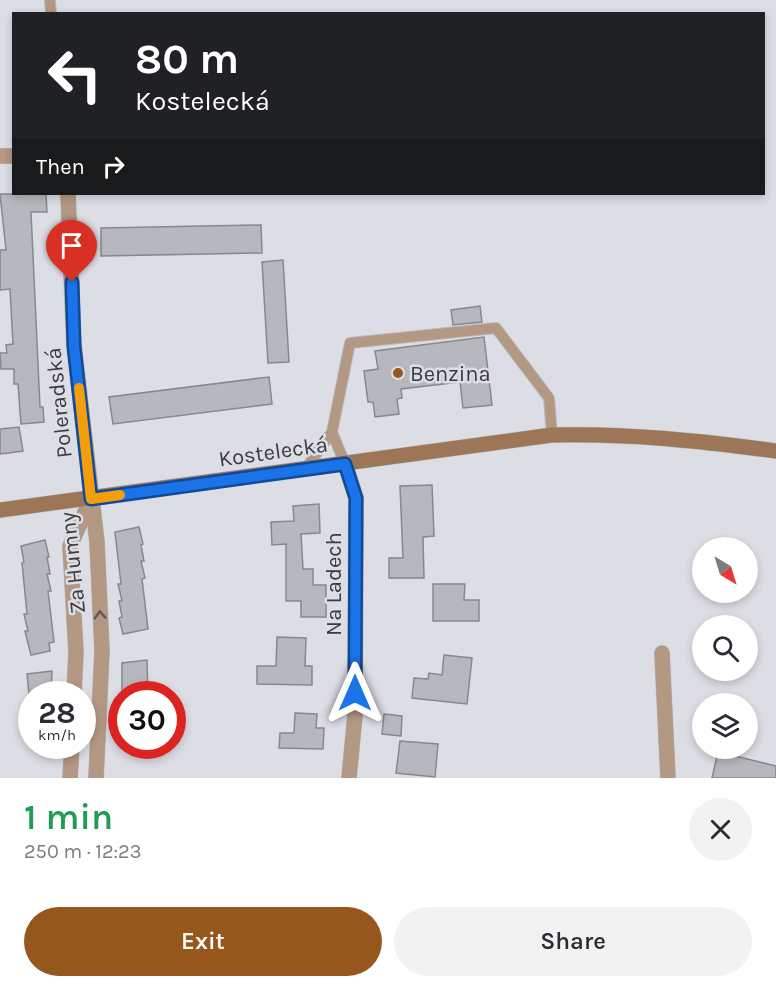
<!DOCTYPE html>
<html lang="en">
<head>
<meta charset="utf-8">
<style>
	:root { --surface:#fff; --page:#f2f2f3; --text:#2b2b33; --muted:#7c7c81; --accent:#95571c }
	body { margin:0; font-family:Karla,sans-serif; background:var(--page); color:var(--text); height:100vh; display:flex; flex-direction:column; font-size:22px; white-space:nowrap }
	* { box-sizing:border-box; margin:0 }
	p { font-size:20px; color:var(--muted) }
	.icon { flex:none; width:33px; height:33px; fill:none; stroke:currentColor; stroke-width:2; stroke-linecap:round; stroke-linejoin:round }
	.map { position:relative; height:778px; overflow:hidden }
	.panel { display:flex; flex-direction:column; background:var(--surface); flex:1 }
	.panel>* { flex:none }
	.banner { position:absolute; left:12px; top:12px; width:753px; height:183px; border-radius:0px; box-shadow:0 3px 9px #0003; background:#202124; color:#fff; overflow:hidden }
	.needle { width:39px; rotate:142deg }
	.controls { position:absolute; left:692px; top:537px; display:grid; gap:12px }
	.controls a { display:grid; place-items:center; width:66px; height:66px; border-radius:50%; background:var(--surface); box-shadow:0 3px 9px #0003; font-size:30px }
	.speed { position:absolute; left:18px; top:681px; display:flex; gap:12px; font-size:30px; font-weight:700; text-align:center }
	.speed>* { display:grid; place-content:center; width:78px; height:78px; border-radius:50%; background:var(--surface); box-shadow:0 3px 9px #0003; line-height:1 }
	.speed small { font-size:15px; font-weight:400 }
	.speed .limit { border:9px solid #d22; background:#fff; color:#111 }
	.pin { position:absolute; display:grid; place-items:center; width:51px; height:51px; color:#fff; margin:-62px -26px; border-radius:50% 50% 50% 0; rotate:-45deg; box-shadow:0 0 6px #0007 }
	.pin .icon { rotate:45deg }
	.me { position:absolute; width:66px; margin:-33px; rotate:0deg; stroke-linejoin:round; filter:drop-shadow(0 0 4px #0008) }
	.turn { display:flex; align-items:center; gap:21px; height:126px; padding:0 24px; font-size:27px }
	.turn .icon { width:78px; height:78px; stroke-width:2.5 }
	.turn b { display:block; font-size:42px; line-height:51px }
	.then { display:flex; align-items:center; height:57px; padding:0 24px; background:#0003; gap:12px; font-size:22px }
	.round { display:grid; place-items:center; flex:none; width:63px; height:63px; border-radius:32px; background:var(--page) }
	.head { display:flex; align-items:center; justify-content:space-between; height:102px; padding:0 24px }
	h1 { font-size:36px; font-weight:600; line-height:45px; color:#1e9e55 }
	.button { display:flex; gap:12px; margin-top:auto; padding:12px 24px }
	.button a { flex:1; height:69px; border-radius:36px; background:var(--accent); color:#fff; font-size:24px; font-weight:600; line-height:69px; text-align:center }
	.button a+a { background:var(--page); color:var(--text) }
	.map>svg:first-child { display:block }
	.building { fill:#b7b8be; stroke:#86888e; stroke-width:1.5 }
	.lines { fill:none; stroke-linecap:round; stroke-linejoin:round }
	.service-casing { stroke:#b9bac0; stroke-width:12 }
	.minor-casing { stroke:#b9bac0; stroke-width:16 }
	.secondary-casing { stroke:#b9bac0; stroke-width:16 }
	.service { stroke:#b39884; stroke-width:10 }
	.minor { stroke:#b39884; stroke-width:15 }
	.secondary { stroke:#9c7657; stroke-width:15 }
	.oneway { stroke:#5e5752 }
	.route-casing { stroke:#114b97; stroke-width:15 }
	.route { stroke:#1a73e8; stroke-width:10 }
	.slow { stroke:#f59e0b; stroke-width:10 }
	.poi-dot { fill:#95571c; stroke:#dddee5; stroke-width:2 }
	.labels { text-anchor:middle; stroke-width:5; stroke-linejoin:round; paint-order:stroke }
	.poi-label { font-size:22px; fill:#3a3b3d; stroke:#dddee5; text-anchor:start }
	.street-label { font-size:22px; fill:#3a3b3d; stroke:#dddee5 }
</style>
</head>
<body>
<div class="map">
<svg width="776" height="778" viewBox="0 0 776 778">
	<rect width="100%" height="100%" fill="#dddee5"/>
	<path class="building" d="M0,194H46L47,212H31L40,407H43L44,422L21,424L18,384H14V369H1L0,353H7L6,345L13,344L10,289L0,290V250H6Z
		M261,225L262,253L101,256V228Z
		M283,260L289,362L268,363L262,262Z
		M480,306L482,322L453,325L451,310Z
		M484,337L492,405L463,408L460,382L401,389L402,398L397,399L399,414L375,417L373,402H368L364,371L378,369L375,351Z
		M269,377L272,404L113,424L109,397Z
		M19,427L23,451L0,454V429Z
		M432,485L434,536L423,537L424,578H389V558H403L400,486Z
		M319,504L320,533L301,534L303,569H313V585H326V617H301V601H286V544L272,545L271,522L294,521L293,506Z
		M139,527L143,544L141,545L144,561H141L145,578L142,579L148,629L123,634L119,618L122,617L119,601H122L118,584H121L115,532Z
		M45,540L49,557H47L50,574H47L51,591H48L54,642L49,643L50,651L31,655L25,631H28L24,614H27L22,563L24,562L21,546Z
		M433,584H465L464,600H479V621H433Z
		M277,637L306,638L305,666H312V685L257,684V666H276Z
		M444,655L472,658L467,704L412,698L414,678L428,679L429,673L442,675Z
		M147,660L148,694H122V663Z
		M52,671L51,694H29L27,674Z
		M295,713L317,714L316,728H324L323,749L279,748L280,733H294Z
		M384,714L402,716L401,736L382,734Z
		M400,741L438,744L435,777L396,773Z
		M718,752L776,766V778H712Z"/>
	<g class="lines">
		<defs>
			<path id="service" d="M50,0L51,14
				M332,432L345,464
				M304,471L332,432L350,343L496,328L549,398L552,435"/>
			<path id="minor" d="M0,156H14
				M68,194L74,346L97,542L102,651L96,778
				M345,464L356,498L355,715L349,778
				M662,653L668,778
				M74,694L76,652L70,546L91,499
				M70,778L72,746"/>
			<path id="secondary" d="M0,510L552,435C628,433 701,441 776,451"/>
		</defs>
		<use href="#service" class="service-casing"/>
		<use href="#minor" class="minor-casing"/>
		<use href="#secondary" class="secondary-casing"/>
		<use href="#service" class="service"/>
		<use href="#minor" class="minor"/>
		<use href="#secondary" class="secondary"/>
	</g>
	<defs><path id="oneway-chevron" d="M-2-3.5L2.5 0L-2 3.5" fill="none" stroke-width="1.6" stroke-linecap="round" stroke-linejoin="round" transform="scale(1.5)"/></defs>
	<use class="oneway" href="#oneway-chevron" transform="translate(100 615) rotate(-93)"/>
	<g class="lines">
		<defs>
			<path id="route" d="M72,282L74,346L91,499L345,464L356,498L355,693"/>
		</defs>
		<use href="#route" class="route-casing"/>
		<use href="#route" class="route"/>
		<path class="slow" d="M79,388L91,499L120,495"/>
	</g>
	<circle class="poi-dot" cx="398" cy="373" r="6"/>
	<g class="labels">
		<g class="poi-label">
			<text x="410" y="381">Benzina</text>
		</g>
		<g class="street-label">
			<text transform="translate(58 403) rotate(-96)" y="8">Poleradská</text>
			<text transform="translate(273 451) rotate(-8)" y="8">Kostelecká</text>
			<text transform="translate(72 563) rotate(-96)" y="8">Za Humny</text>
			<text transform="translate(333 584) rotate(-90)" y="8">Na Ladech</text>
		</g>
	</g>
</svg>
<div class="controls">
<a><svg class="needle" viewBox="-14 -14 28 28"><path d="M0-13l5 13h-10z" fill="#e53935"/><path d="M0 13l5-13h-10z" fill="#7c7c81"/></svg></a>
<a><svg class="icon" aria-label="search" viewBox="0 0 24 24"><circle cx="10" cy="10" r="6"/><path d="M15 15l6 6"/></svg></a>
<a><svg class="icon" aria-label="layers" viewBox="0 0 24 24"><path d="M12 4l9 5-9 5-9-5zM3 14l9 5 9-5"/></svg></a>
</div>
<div class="speed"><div>28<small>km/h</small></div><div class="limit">30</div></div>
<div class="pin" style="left:72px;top:282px;background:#d93025"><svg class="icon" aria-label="arrive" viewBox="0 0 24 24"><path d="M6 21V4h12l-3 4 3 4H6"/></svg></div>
<svg class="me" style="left:355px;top:693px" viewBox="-20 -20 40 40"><path d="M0-17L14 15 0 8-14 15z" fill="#1a73e8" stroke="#fff" stroke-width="4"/></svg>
<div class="banner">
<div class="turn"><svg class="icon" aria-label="left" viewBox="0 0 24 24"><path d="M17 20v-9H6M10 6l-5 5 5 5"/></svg><div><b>80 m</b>Kostelecká</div></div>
<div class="then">Then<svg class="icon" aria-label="right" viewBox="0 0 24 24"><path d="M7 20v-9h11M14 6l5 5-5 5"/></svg></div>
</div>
</div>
<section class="panel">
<div class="head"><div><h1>1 min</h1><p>250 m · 12:23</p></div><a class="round"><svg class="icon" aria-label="close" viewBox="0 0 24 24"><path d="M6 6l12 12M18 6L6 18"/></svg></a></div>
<div class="button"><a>Exit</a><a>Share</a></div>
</section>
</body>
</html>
